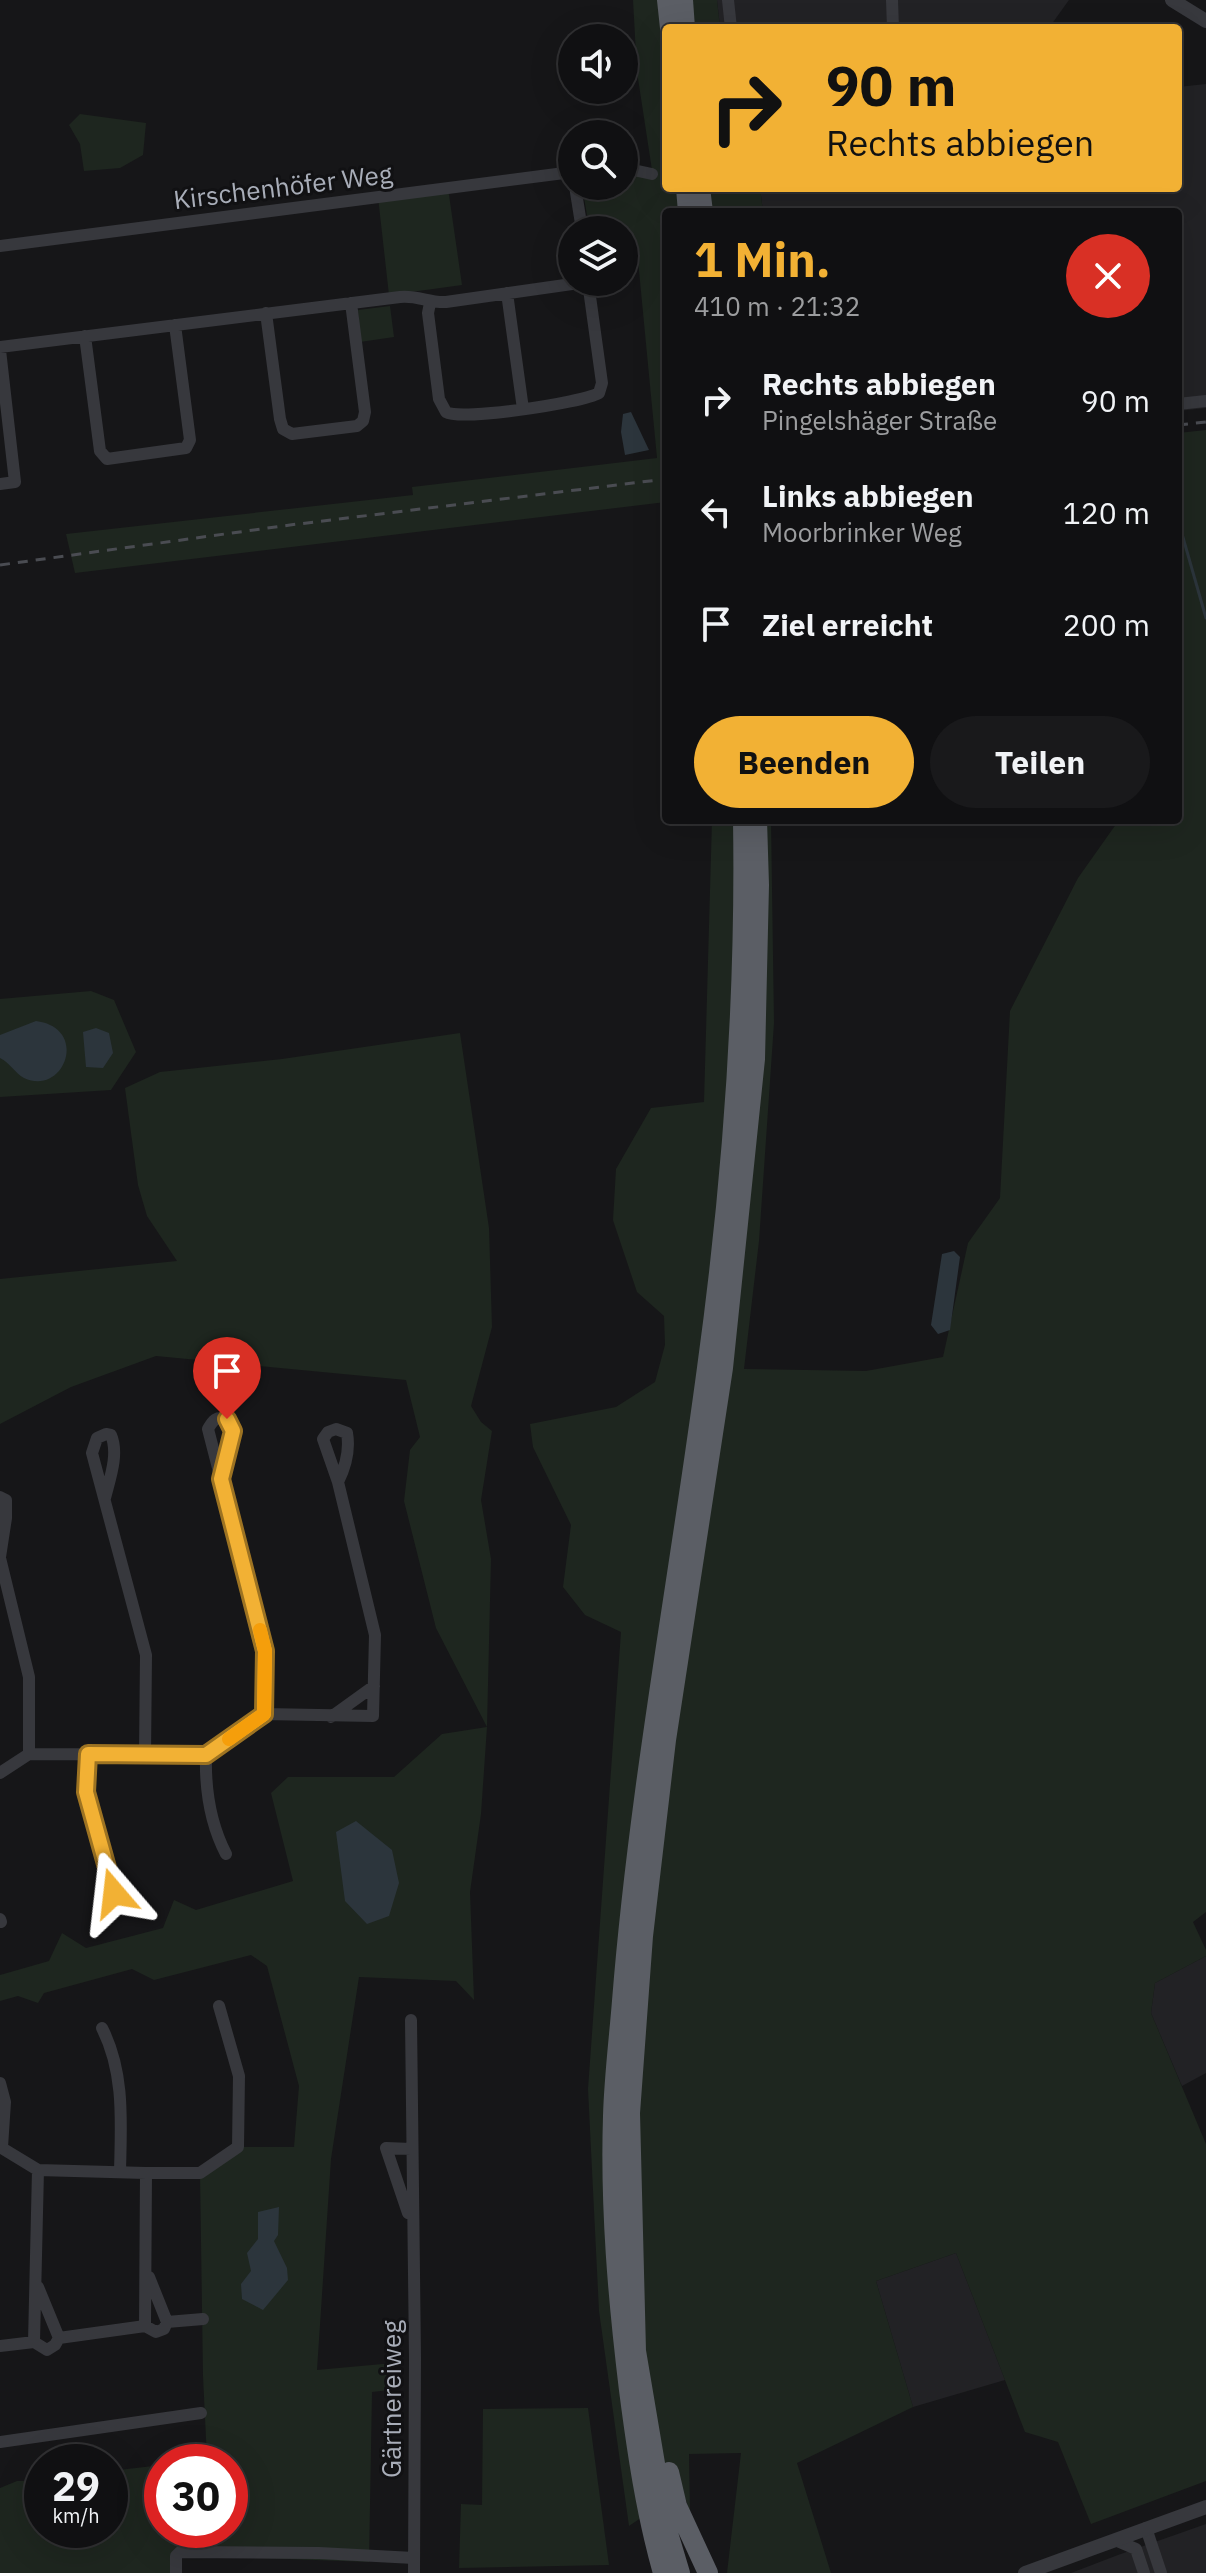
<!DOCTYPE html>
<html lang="de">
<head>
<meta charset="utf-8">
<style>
	:root { --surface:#101012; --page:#19191b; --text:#f1f3f6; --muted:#9c9d9f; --line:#303032; --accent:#f2b134 }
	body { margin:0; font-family:"IBM Plex Sans",sans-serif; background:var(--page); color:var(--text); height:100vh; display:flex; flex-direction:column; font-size:30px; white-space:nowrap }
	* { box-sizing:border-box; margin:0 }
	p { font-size:26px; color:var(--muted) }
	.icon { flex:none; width:44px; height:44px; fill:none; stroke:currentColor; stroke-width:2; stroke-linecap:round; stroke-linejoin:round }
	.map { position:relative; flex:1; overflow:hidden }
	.panel { position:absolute; left:662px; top:208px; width:520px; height:616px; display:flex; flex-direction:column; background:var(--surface); border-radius:8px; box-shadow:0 8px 32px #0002,0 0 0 2px var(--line) }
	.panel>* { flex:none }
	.guide { position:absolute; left:662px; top:24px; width:520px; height:168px; border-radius:8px; box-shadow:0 8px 32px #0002,0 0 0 2px var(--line); background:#f2b134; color:#111; overflow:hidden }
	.controls { position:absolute; left:558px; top:24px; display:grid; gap:16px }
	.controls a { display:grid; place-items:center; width:80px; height:80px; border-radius:50%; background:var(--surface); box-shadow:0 8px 32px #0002,0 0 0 2px var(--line); font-size:40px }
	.speed { position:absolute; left:24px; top:2444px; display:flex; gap:16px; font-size:40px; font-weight:700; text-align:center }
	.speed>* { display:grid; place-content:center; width:104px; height:104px; border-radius:50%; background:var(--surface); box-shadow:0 8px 32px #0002,0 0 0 2px var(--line); line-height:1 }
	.speed small { font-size:20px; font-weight:400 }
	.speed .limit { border:12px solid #d22; background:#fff; color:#111 }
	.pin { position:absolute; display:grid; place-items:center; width:68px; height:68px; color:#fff; margin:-82px -34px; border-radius:50% 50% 50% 0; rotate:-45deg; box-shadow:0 0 8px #0007 }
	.pin .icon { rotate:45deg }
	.me { position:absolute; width:88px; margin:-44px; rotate:343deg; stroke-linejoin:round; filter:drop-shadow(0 0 6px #0008) }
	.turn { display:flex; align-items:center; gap:28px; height:168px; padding:0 32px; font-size:36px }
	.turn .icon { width:104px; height:104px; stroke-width:2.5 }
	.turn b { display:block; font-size:56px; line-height:68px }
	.round { display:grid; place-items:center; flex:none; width:84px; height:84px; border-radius:42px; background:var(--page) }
	.summary { display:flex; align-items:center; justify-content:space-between; height:136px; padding:0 32px }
	h1 { font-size:48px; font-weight:800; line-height:60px; color:var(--accent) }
	.action { display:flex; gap:16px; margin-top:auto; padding:16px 32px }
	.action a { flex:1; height:92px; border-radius:48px; background:var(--accent); color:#111; font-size:32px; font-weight:800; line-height:92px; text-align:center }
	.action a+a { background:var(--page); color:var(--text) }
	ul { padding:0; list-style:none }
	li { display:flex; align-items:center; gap:24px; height:112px; padding:0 32px }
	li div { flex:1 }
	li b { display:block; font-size:30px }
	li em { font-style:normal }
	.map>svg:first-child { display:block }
	.built { fill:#222225 }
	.green { fill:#1e261f }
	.water { fill:#2c353c }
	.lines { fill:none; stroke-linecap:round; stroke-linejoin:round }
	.stream { stroke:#2c353c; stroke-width:3 }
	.minor { stroke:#37383d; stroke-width:12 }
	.tertiary { stroke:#37383d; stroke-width:14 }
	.trunk { stroke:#5b5e65; stroke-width:20 }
	.rail { stroke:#4a4c52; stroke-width:3; stroke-dasharray:10 8; stroke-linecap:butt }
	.route-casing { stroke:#9d7322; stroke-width:20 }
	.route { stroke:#f2b134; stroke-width:14 }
	.slow { stroke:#f59e0b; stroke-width:14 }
	.labels { text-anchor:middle; stroke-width:6; stroke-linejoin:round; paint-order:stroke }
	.street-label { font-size:26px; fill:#a8adb8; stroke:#111113 }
</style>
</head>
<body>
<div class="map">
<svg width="1206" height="2573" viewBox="0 0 1206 2573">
	<rect width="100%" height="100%" fill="#161618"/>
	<path class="built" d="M717,0H1069L1051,25L1010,28H720Z
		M1206,84V408L1178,411V212H763L760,188H1178V87Z
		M1206,1956V2073L1182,2086L1151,2013L1155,1983Z
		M956,2253L1005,2380L913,2407L876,2281Z
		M1206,2524V2573H1071L1118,2555Z"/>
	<path class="green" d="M633,0H717L720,28H666V188H760L763,212H666V502L75,573L66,534L413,495L412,487L657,458L637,250L630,230L611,219L587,215L582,186H624V173L652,170L637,72Z
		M80,114L146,123L143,155L120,168L84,171L80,144L69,125Z
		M448,188L462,285L389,295L378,197Z
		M390,306L394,337L360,342L358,310Z
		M1206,430V1912L1193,1922L1206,1950V1956L1155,1983L1151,2013L1206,2144V2481L1091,2524L1058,2442L1025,2432L956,2253L876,2281L913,2407L797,2463L831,2573H727L741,2453L689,2454L690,2511L682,2490L629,2526L599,2311L588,2089L621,1632L585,1615L563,1587L571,1525L533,1447L530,1424L616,1407L655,1382L665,1345L664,1316L637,1292L613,1220L616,1169L651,1108L704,1102L712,820H771L774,1023L759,1241L744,1369L866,1371L943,1357L968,1243L1000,1198L1010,1011L1078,878L1119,820H1178V433Z
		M91,991L114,1000L136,1052L111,1090L0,1097V999Z
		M460,1033L489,1228L492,1327L471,1406L481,1422L492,1431L481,1500L491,1559L487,1727L481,1814L470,1892L474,2000L456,1981L359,1977L331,2159L317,2370L394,2363L398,2389L372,2392L369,2562L181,2555V2573H0V2488L17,2481H42V2530H110V2471L162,2465V2530H230V2462H187L207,2459L203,2376L200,2173L238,2147H294L299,2086L267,1966L251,1955L154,1980L132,1969L44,1993L38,2003L18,1996L0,2001V1975L49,1961L62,1933L86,1948L163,1928L174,1900L196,1910L293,1881L271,1793L288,1777H394L442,1734L487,1727L436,1628L404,1501L410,1450L420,1437L406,1380L156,1356L71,1387L0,1424V1279L177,1261L147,1216L138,1185L125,1088L160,1072L282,1059Z
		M588,2408L609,2565L459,2568L461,2504L482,2505L483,2409Z"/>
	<path class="water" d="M631,412L649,450L625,455L621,432L623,414Z
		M36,1021C90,1028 64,1097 24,1078C15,1073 10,1063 0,1058V1035Z
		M96,1028L109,1033L113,1053L103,1068L86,1067L83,1032Z
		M954,1251L960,1257L950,1330L938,1334L931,1325L942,1254Z
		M356,1821L392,1850L399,1883L389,1916L367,1924L345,1901L336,1832Z
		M279,2207L278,2235L274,2241L287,2268L288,2280L263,2310L242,2299L241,2284L251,2271L247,2253L258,2239V2212Z"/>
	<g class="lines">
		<path class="stream" d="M1182,534L1206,618"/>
		<path class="minor" d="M728,0L731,28
			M892,0L893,28
			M624,168L652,174
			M575,186L582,230
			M0,246L572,172
			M507,293L523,409
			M430,303L428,313L439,399L446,412C461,421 582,403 599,393L602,383L588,282
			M266,313L280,419L283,429L292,434L357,426L363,421L365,412L351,303
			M85,336L100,451L107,459L186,448L190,440L175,325
			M0,347L400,297C417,295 429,303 446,302L586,282
			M0,350L15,482L0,484
			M1178,404L1206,401
			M221,1479L233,1431L227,1419C216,1416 213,1420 208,1429L265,1651L264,1714
			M0,1497L6,1500V1518L0,1557
			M105,1498C110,1478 119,1454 111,1435L106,1434L97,1438L92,1453L146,1655L145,1755
			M0,1558L29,1677V1754
			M331,1717L374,1686
			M88,1754L86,1792L114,1893
			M206,1755C205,1790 210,1823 226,1854
			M0,1773L29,1754L206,1755L264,1714L373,1716L375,1635L338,1482L323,1439L328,1432L336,1429L347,1433C350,1450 346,1466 338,1482
			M0,1919L1,1922
			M411,2020L415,2358L414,2573
			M102,2028C125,2073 121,2123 120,2172
			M0,2083L5,2102L2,2147
			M0,2147L38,2170L146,2173H200L238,2147L239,2076L219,2006
			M408,2213L386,2148L411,2149
			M149,2277L167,2322
			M38,2287L59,2338
			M145,2326L146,2173
			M34,2342L38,2170
			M0,2346L34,2342L47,2350L55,2345L59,2338L145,2326L156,2332L164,2329L167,2322L203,2319
			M0,2442L201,2413
			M1146,2528L1161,2573
			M1115,2540L1136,2549L1144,2573
			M176,2573V2556L180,2552L319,2553L414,2558"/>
		<path class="tertiary" d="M1172,0L1206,21
			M1025,2573L1206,2507"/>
		<path class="trunk" d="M667,0L670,28
			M683,0L685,28
			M686,188L688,212
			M700,188L703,212
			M669,2472L677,2506L708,2573
			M663,2573C646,2513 637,2452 629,2390C618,2299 610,2208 613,2116C614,2078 619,2039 622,2001C639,1788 679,1579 707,1368C732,1186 746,1004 743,820
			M680,2573L665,2523L636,2351L630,2113L643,1936L666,1740L723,1368L755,1059L759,885L757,820"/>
		<path class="rail" d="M1178,425L1206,422
			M0,565L290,525L666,479"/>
	</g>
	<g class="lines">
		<defs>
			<path id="route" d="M114,1893L86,1792L88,1754L206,1755L264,1714L265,1651L221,1479L233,1431L227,1419"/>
		</defs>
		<use href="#route" class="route-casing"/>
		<use href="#route" class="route"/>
		<path class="slow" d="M229,1739L264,1714L265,1651L260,1630"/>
	</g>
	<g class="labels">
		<g class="street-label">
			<text transform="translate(283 187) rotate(-7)" y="9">Kirschenhöfer Weg</text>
			<text transform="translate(392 2399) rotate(-90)" y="9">Gärtnereiweg</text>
		</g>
	</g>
</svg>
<div class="controls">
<a><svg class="icon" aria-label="sound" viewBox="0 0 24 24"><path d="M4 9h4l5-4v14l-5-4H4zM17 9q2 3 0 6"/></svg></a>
<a><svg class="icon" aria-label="search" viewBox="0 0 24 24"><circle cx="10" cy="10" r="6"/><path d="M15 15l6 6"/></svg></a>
<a><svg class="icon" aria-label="layers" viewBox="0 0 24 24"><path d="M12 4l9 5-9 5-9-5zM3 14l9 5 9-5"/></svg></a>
</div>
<div class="speed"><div>29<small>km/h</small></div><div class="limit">30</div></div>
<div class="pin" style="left:227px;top:1419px;background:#d93025"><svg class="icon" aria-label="arrive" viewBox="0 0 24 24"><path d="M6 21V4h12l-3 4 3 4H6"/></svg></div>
<svg class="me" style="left:114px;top:1893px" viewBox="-20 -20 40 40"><path d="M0-17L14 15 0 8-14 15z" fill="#f2b134" stroke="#fff" stroke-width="4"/></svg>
<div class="guide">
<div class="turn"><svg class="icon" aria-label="right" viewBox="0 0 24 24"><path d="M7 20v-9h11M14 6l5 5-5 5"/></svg><div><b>90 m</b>Rechts abbiegen</div></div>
</div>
<section class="panel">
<div class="summary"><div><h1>1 Min.</h1><p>410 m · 21:32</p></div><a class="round" style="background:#d93025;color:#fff"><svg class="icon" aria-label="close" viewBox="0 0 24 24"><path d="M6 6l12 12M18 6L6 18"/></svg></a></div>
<ul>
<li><svg class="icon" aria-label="right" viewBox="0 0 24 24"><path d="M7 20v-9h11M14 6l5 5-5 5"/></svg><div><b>Rechts abbiegen</b><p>Pingelshäger Straße</p></div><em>90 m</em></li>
<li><svg class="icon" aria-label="left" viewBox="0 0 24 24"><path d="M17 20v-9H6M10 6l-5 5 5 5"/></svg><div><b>Links abbiegen</b><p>Moorbrinker Weg</p></div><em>120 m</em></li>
<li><svg class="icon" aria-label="arrive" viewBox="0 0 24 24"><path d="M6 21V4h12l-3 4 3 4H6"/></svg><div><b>Ziel erreicht</b></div><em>200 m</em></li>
</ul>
<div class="action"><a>Beenden</a><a>Teilen</a></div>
</section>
</div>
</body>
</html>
